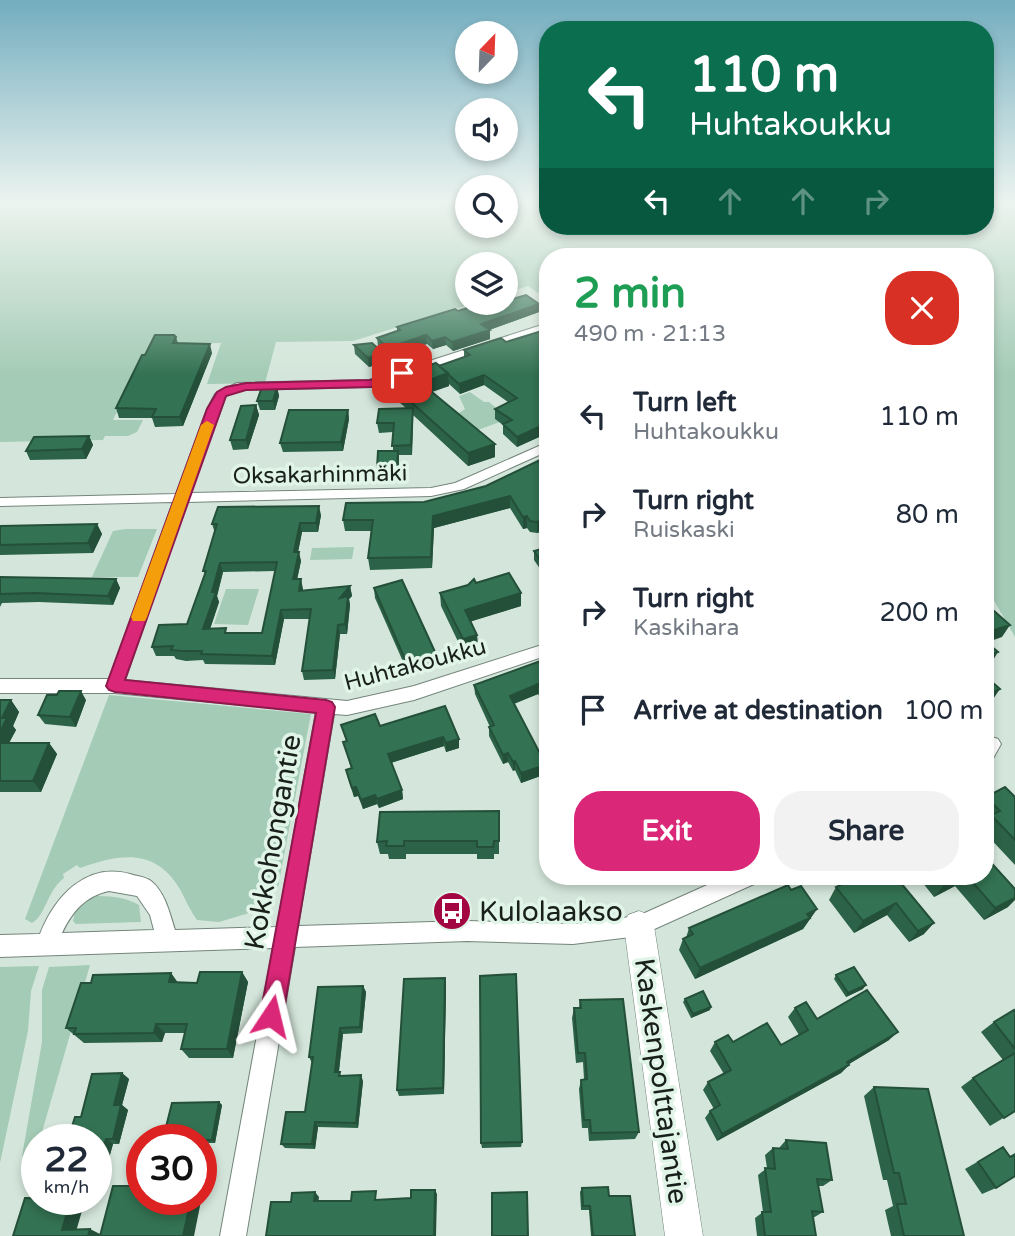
<!DOCTYPE html>
<html lang="en">
<head>
<meta charset="utf-8">
<style>
	:root { --surface:#fff; --page:#f2f2f3; --text:#1f2937; --muted:#747a83; --accent:#db2777 }
	body { margin:0; font-family:"Varela Round",sans-serif; background:var(--page); color:var(--text); height:100vh; display:flex; flex-direction:column; font-size:26px; white-space:nowrap }
	* { box-sizing:border-box; margin:0 }
	p { font-size:23px; color:var(--muted) }
	.icon { flex:none; width:38px; height:38px; fill:none; stroke:currentColor; stroke-width:2; stroke-linecap:round; stroke-linejoin:round }
	.map { position:relative; flex:1; overflow:hidden }
	.drawer { position:absolute; left:539px; top:248px; width:455px; height:637px; display:flex; flex-direction:column; background:var(--surface); border-radius:28px; box-shadow:0 4px 10px #0003 }
	.drawer>* { flex:none }
	.guide { position:absolute; left:539px; top:21px; width:455px; height:214px; border-radius:28px; box-shadow:0 4px 10px #0003; background:#0b6e4f; color:#fff; overflow:hidden }
	.needle { width:46px; rotate:23deg }
	.controls { position:absolute; left:455px; top:21px; display:grid; gap:14px }
	.controls a { display:grid; place-items:center; width:63px; height:63px; border-radius:50%; background:var(--surface); box-shadow:0 4px 10px #0003; font-size:35px }
	.speed { position:absolute; left:21px; top:1124px; display:flex; gap:14px; font-size:35px; font-weight:700; text-align:center }
	.speed>* { display:grid; place-content:center; width:91px; height:91px; border-radius:50%; background:var(--surface); box-shadow:0 4px 10px #0003; line-height:1 }
	.speed small { font-size:18px; font-weight:400 }
	.speed .limit { border:10px solid #d22; background:#fff; color:#111 }
	.pin { position:absolute; display:grid; place-items:center; width:60px; height:60px; color:#fff; margin:-30px; border-radius:14px; box-shadow:0 4px 10px #0006 }
	.me { position:absolute; width:77px; margin:-38px; rotate:10deg; stroke-linejoin:round; filter:drop-shadow(0 0 5px #0008) }
	.turn { display:flex; align-items:center; gap:24px; height:147px; padding:0 35px; font-size:32px }
	.turn .icon { width:91px; height:91px; stroke-width:2.5 }
	.turn b { display:block; font-size:49px; line-height:60px }
	.lanes { display:flex; align-items:center; height:66px; padding:0 35px; background:#0003; justify-content:center; gap:35px; direction:ltr }
	.lanes .off { opacity:.35 }
	.round { display:grid; place-items:center; flex:none; width:74px; height:74px; border-radius:28px; background:var(--page) }
	.headline { display:flex; align-items:center; justify-content:space-between; height:119px; padding:0 35px }
	h1 { font-size:42px; font-weight:700; line-height:52px; color:#1e9e55 }
	.primary-button { display:flex; gap:14px; margin-top:auto; padding:14px 35px }
	.primary-button a { flex:1; height:80px; border-radius:28px; background:var(--accent); color:#fff; font-size:28px; font-weight:700; line-height:80px; text-align:center }
	.primary-button a+a { background:var(--page); color:var(--text) }
	ul { padding:0; list-style:none }
	li { display:flex; align-items:center; gap:21px; height:98px; padding:0 35px }
	li div { flex:1 }
	li b { display:block; font-size:26px }
	li em { font-style:normal }
	.map>svg:first-child { display:block }
	.green { fill:#a4cbb5 }
	.lines { fill:none; stroke-linecap:round; stroke-linejoin:round }
	.street-casing { stroke:#74857b; stroke-width:2 }
	.secondary-casing { stroke:#74857b; stroke-width:1 }
	.street { fill:#fff; fill-rule:evenodd }
	.secondary { fill:#fff; fill-rule:evenodd }
	.wall { fill:#2c6247; fill-rule:evenodd }
	.shaded-wall { fill:#245039 }
	.building { fill:#337252; stroke:#245039; stroke-width:2; fill-rule:evenodd }
	.route { fill:#db2777; stroke:#8e194d; stroke-width:2 }
	.slow { fill:#f59e0b }
	.labels { text-anchor:middle; stroke-width:7; stroke-linejoin:round; paint-order:stroke }
	.street-label { font-size:23px; fill:#19201c; stroke:#e1f4e8 }
	.near-street-label { font-size:28px; fill:#19201c; stroke:#e1f4e8 }
	.near-poi-label { font-size:28px; fill:#19201c; stroke:#e1f4e8; text-anchor:start }
</style>
</head>
<body>
<div class="map">
<svg width="1015" height="1236" viewBox="0 0 1015 1236">
	<rect width="100%" height="100%" fill="#d4e6db"/>
	<path class="green" d="M0,201H467V226H506V201H548V226H985V201H1015V637L985,585V257H548V280L545,282L548,284V300L528,286L506,293V264H467V303H475L353,341L276,342L265,383L207,384L221,343L150,344L113,420H143L137,432L128,436H105L103,440L0,442Z
		M470,392L484,402H489L504,414L495,419L500,422L475,431L456,415L465,409L459,396Z
		M126,529H157L138,577H92L113,531Z
		M354,547L352,559L310,560L312,548Z
		M226,589H259L248,625L214,624Z
		M109,695L311,714L278,887L249,913L219,922L197,920C190,910 186,901 181,891C156,847 120,854 80,868L77,865L63,874L64,878C47,891 46,915 32,923L25,919Z
		M91,896C109,896 123,896 139,905L141,922L76,924L73,921L76,908Z
		M90,965L40,1139H37L36,1156H22L42,1042V990L49,967Z
		M39,966L31,991L28,1031L0,1163V967Z"/>
	<g class="lines">
		<defs>
			<path id="street" d="M548,323V330L371,387L239,390L226,396L190,493L431,488L455,483L548,442V451L464,489L431,496L187,502L125,680L347,701L414,686L548,643V655L414,700L347,715L334,714L298,926L467,921L573,924L638,916L725,877H757L754,884L639,936L573,944L467,941L295,947L246,1236H220L273,948L0,957V935L40,934C55,896 86,862 130,874C136,876 146,877 151,881C165,892 170,914 175,930L277,927L316,712L115,693H0V679H109L173,502L0,506V498L176,494L207,409L215,394L237,383L370,380ZM109,891L137,896L150,915L154,930L62,933C72,912 85,896 109,891Z
				M992,737L998,739L1001,744L991,762L985,765V739Z"/>
			<path id="secondary" d="M639,911L650,915L654,926L703,1236H665L624,926L628,915Z"/>
		</defs>
		<use href="#street" class="street-casing"/>
		<use href="#secondary" class="secondary-casing"/>
		<use href="#street" class="street"/>
		<use href="#secondary" class="secondary"/>
	</g>
	<path class="wall" d="M539,304V312L489,330L490,339L453,351L446,345L433,349L427,344L389,356L378,346L377,338L397,331V327L458,311Z
		M548,329V433L517,447L503,434V425L495,419V409L508,402L484,385L460,394L449,384V386L432,392L495,444V457L468,466L413,415L412,455H399L398,477H378L377,468L393,451V432L379,433L377,423L406,408L393,397L392,385L398,383V376L439,366L464,357V350L506,342Z
		M176,337L178,343L212,353L183,426L155,427L152,418H119L116,408L145,355Z
		M354,345L384,362L369,367L355,354Z
		M277,387L279,396L275,410H260L257,401Z
		M256,405L259,415L248,449L233,450L230,440Z
		M348,410L349,419L343,451L283,452L280,443Z
		M89,436L93,445L86,459L30,460L26,451Z
		M548,456V529L537,533L530,532L527,528L523,529L510,508L434,528L432,568L370,570L368,558L371,531H345L343,520L424,502L486,486Z
		M321,515L318,532H302L298,552L301,561L297,579L303,589V591L350,586L352,596L349,599L350,605L347,634H340L335,679L304,680L302,671L310,619H284L275,665L205,664L203,660L186,661L176,659L174,656H156L152,647L187,624L205,574L203,571L215,533L212,524ZM275,571L262,633H228L210,629L219,602L217,596L223,572Z
		M97,524L102,534L93,553L0,555V526Z
		M548,547V579H547L534,560V551Z
		M0,577L116,579L120,588L113,605L39,602L2,603L0,607Z
		M476,583L521,593V606L471,621L477,635L478,648L463,652L441,606L440,593Z
		M374,588L437,664L408,673L375,598Z
		M546,659L540,697L538,694L514,704L546,774L521,783L515,770L513,771L508,762L503,764L489,736V727H490L475,694L474,685Z
		M0,700H11L19,712L13,726L16,730L9,743H49L57,754L41,792H0Z
		M86,700L76,727L45,724L38,715Z
		M341,725L380,726L459,739V748L446,752L444,746L391,763L402,790L403,799L379,808L377,804L363,809L358,796L354,797L348,779L346,770L351,768L343,742L346,741Z
		M986,797H1015V865L985,833V823L987,821L985,820Z
		M499,811V854H494V859H477V854H406V859H389L388,854H380L377,842Z
		M548,822V845L542,833V824Z
		M896,877L924,934L909,942L887,915L854,933L829,900L836,887Z
		M918,877H985L1008,907L984,920L955,886L934,897Z
		M791,890L817,909L803,929L695,979L679,950L683,939L686,938L689,928Z
		M242,972L248,982L233,1058H189L181,1049L185,1033H165L162,1042L84,1043L66,1028L91,983L171,973L178,983H197Z
		M836,975L863,989L846,997L834,979Z
		M446,985L444,1094L399,1096L397,1090Z
		M363,986L366,992L362,1033L343,1034L339,1072L341,1076L363,1081L358,1128L318,1127L315,1149L285,1148L281,1144L305,1112L312,1063L309,1057Z
		M685,999L710,1010L691,1018L683,1002Z
		M580,1000L639,1132L635,1139L589,1141L588,1128H582L579,1089L581,1080L584,1079L583,1062L576,1063L572,1018L574,1008H579Z
		M795,1008L817,1019L889,1040L849,1064V1065L841,1073L717,1141L705,1118L710,1111L714,1109L703,1090L708,1082L724,1074L710,1051L715,1042H733L781,1045L799,1035L788,1017Z
		M1015,1012V1111L990,1126L961,1087L973,1078L1003,1060L981,1032L994,1022Z
		M122,1073L129,1079L122,1105L128,1110L119,1144H113L109,1158L96,1159V1139H37V1160L30,1157L36,1137L69,1136L75,1117H81L92,1074Z
		M874,1087L964,1236H891L885,1210L893,1206L887,1180H883L864,1096Z
		M219,1102L222,1105L215,1143H201V1139Z
		M786,1140L832,1180L823,1186H818L823,1212L813,1218L816,1236H757L755,1218L763,1212L758,1175L767,1168L765,1155L773,1148H779Z
		M522,1142L521,1147L482,1148L481,1143Z
		M1003,1147L1010,1156L1015,1153V1176L996,1188L982,1194L965,1169Z
		M582,1188L609,1196L635,1236H591L589,1210H581L580,1192Z"/>
	<path class="shaded-wall" d="M539,304V312L481,333V324Z
		M490,330V339L453,351L452,342Z
		M426,335L427,344L389,356L388,348Z
		M445,337L446,345L433,349L432,341Z
		M210,344L212,353L183,426L180,417Z
		M383,353L384,362L369,367L368,358Z
		M448,373L449,386L422,395L421,383Z
		M484,375V385L460,394L459,384Z
		M277,387L279,396L275,410L273,401Z
		M256,405L259,415L248,449L246,440Z
		M413,408V418L412,455L411,445Z
		M348,410L349,419L343,451L341,442Z
		M548,423V433L517,447V437Z
		M89,436L93,445L86,459L82,449Z
		M495,444V457L468,466V453Z
		M398,451L399,460L398,477L397,467Z
		M510,496V508L434,528L432,568L431,557L433,516Z
		M319,506L321,515L318,532L316,523Z
		M527,516V528L523,529V517Z
		M548,518V529L537,533V522Z
		M300,523L302,532L296,562L294,552Z
		M97,524L102,534L93,553L88,543Z
		M299,552L301,561L295,589L293,579Z
		M220,563L223,572L217,596L219,602L207,638L203,629Z
		M116,579L120,588L113,605L108,596Z
		M301,579L303,589L301,601L299,591Z
		M350,586L352,596L349,599L350,605L347,634L340,598Z
		M521,593V606L466,623L465,610Z
		M281,610L284,619L275,665L272,656Z
		M338,625L340,634L335,679L333,670Z
		M1010,625L1002,637L985,643V633Z
		M477,635L478,648L463,652V639Z
		M998,652L990,665L985,667V657Z
		M436,654L437,664L408,673L407,664Z
		M538,684V694L510,705V696Z
		M548,685V695L540,697V688Z
		M1000,689L991,702L985,705V696Z
		M81,691L86,700L76,727L70,717Z
		M11,700L19,712L13,726L16,730L3,754L0,750V732L2,718Z
		M443,737L444,746L390,763L388,754Z
		M459,739V748L446,752V743Z
		M49,743L57,754L41,792L33,781Z
		M508,753V762L503,764V755Z
		M515,761V770L513,771V762Z
		M546,765V774L521,783V773Z
		M356,787L358,796L354,797L352,788Z
		M402,790L403,799L379,808L377,799Z
		M375,795L377,804L363,809L361,800Z
		M960,877H963L955,886L934,897L944,885Z
		M1015,898V900L1008,907L984,920L995,908Z
		M896,903L887,915L854,933L863,921Z
		M817,909L803,929L695,979L700,968Z
		M934,923L924,934L909,942L918,931Z
		M242,972L248,982L233,1058L227,1049Z
		M171,973L178,983L169,982Z
		M445,978L446,985L444,1094L443,1088Z
		M866,985L863,989L846,997L848,993Z
		M363,986L366,992L362,1033L360,1027Z
		M711,1007L710,1010L691,1018L693,1014Z
		M156,1024L165,1033L162,1042L154,1033Z
		M340,1028L343,1034L338,1078L335,1072Z
		M898,1032L889,1040L839,1070L847,1062Z
		M849,1065L841,1073L717,1141L722,1134Z
		M122,1073L129,1079L122,1105L128,1110L119,1144L113,1139L114,1105Z
		M361,1075L363,1081L358,1128L356,1123Z
		M219,1102L222,1105L215,1143L212,1140Z
		M315,1122L318,1127L315,1149L312,1144Z
		M106,1139L113,1144L109,1158L102,1153Z
		M201,1190L203,1191L194,1236H183L191,1199H201Z
		M435,1190L437,1194L436,1236H434Z
		M315,1192L319,1197L318,1205L314,1201Z
		M71,1199L84,1204L75,1235L62,1230Z
		M90,1229L102,1235V1236H88Z"/>
	<path class="building" d="M526,295L539,304L481,324L490,330L452,342L445,337L432,341L426,335L388,348L377,338L400,330L397,327L455,309L458,311L479,304L484,308L501,303H506V301Z
		M548,329V353L542,355L548,359V423L517,437L503,424L512,420L495,409L517,398L484,375L459,384L439,366L470,355L464,350L501,338L506,342Z
		M155,335H174L176,337L173,343L210,344L180,417H152L156,409L116,408L142,355H145Z
		M372,343L383,353L368,358L354,345Z
		M436,363L448,373L421,383L495,444L468,453L392,385L403,381L398,376Z
		M262,387H277L273,401H257Z
		M256,405L246,440H230L241,406Z
		M413,408L411,445L392,446L394,423H377L379,409Z
		M289,410H348L341,442L280,443Z
		M89,436L82,449L26,451L34,437Z
		M378,451H398L397,467L377,468Z
		M548,456V518L537,522L530,521L527,516L523,517L510,496L433,516L431,557L368,558L373,520H343L346,503L424,502L486,486Z
		M319,506L316,523H300L294,552H299L293,579H301L299,591L350,586L340,598L348,596L345,624L338,625L333,670L302,671L311,609L281,610L272,656L201,654L202,651H182L171,650L173,646L152,647L159,625L187,624L206,571H203L217,524H212L218,507ZM277,562L262,633H225L226,628L203,629L216,592H212L220,563Z
		M97,524L88,543L0,545V526Z
		M548,547V569L547,570L534,551Z
		M509,573L521,593L465,610L477,635L463,639L440,593L468,585L474,579L476,583Z
		M0,577L116,579L108,596L34,593L0,594Z
		M402,580L436,654L407,664L374,588Z
		M985,603L1010,625L985,633Z
		M985,641L998,652L985,657Z
		M546,659L548,662V685L540,688L538,684L510,696L546,765L521,773L515,761L513,762L508,753L503,755L489,727L494,725L474,685Z
		M985,676L1000,689L985,696Z
		M59,691H81L70,717L38,715L47,695H57Z
		M0,700H11L2,718H7L0,732Z
		M445,706L459,739L446,743L443,737L388,754L402,790L377,799L375,795L361,800L356,787L352,788L346,770L352,768L343,742L347,741L341,725L375,714L380,726Z
		M0,743H49L33,781H0Z
		M1005,787L1015,797V840L991,815L1000,811L986,797Z
		M499,811V841H494L493,847H477V841H404V846H386L387,841L377,842L380,812Z
		M548,822V835L542,824Z
		M985,856L1015,889V898L995,908L968,877H985Z
		M857,877H896L934,923L918,931L896,903L863,921L836,887Z
		M938,877H960L944,885Z
		M788,885L791,890L801,886L817,909L807,914L810,918L700,968L683,939L693,934L689,928Z
		M854,967L866,985L848,993L836,975Z
		M200,972H242L227,1049H181L187,1024H156L154,1033L74,1034L76,1028H66L81,983H91L93,975L171,973L169,982L197,983Z
		M516,974L522,1142L481,1143L480,976Z
		M445,978L443,1088L397,1090L404,979Z
		M363,986L360,1027L340,1028L335,1072H340L339,1076L361,1075L356,1123L315,1122L312,1144H281L286,1112H305L313,1057H309L318,987Z
		M867,990L898,1032L847,1062L849,1065L722,1134L710,1111L720,1105L708,1082L731,1070L715,1042L728,1035L733,1042L767,1023L781,1045L808,1030L795,1008L806,1002L817,1019Z
		M703,991L711,1007L693,1014L685,999Z
		M623,999L639,1132L591,1133L590,1120H584L581,1080L587,1079L585,1053H578L574,1008H581L580,1000Z
		M1014,1010L1015,1012V1049L994,1022Z
		M1015,1053V1111L1004,1118L973,1078Z
		M122,1073L114,1105H121L113,1139H106L102,1153L96,1154V1139H37V1156L30,1157L36,1137L69,1136L75,1117H81L92,1074Z
		M874,1087L928,1089L964,1236H904L897,1204H906L899,1173H894Z
		M219,1102L212,1140L163,1139L172,1103Z
		M786,1140L826,1143L832,1180L817,1179L823,1212L812,1211L816,1236H765L762,1212H771L765,1168L775,1169L773,1148L788,1149Z
		M1003,1147L1010,1157L1015,1155V1176L996,1188L978,1162Z
		M113,1186H142V1199H191L183,1236H100Z
		M608,1187L609,1196H630L635,1236H593L590,1206H583L582,1188Z
		M411,1190H435L434,1236H266L271,1202H291L292,1193L315,1192L314,1201H351L352,1192L376,1191L375,1200L411,1198Z
		M527,1192L528,1236H492V1193Z
		M25,1198L71,1199L62,1230L90,1229L88,1236H13Z"/>
	<linearGradient id="sky" x2="0" y2="1"><stop stop-color="#73adbf"/><stop offset="0.54" stop-color="#ecf4ef"/><stop offset="1" stop-color="#ecf4ef" stop-opacity="0"/></linearGradient>
	<rect width="1015" height="375" fill="url(#sky)"/>
	<path class="route" d="M402,370L408,373L406,376L371,387L246,390L226,396L125,680L326,700L332,702L335,707L283,1016L280,1024L271,1027L263,1024L260,1016L316,713L115,692L109,690L106,686L207,409L217,392L226,387L246,383L370,380Z"/>
	<path class="slow" d="M207,421L214,425L147,617L145,621H133L131,617L201,425Z"/>
	<defs>
		<symbol id="bus-disc" viewBox="-11 -11 22 22"><circle r="9.5" fill="#a30741" stroke="#e1f4e8"/><path d="M-5-6H5V4H4V6H2V4H-2V6H-4V4H-5ZM-3.5-4V0h7V-4ZM-3.5 1.2v1.5H-2V1.2ZM2 1.2v1.5H3.5V1.2Z" fill="#fff"/></symbol>
	</defs>
	<g fill-rule="evenodd">
		<use href="#bus-disc" x="430" y="889" width="44" height="44"/>
	</g>
	<g class="labels">
		<g class="street-label">
			<text transform="translate(320 474) rotate(-1)" y="8">Oksakarhinmäki</text>
			<text transform="translate(415 664) rotate(-15)" y="8">Huhtakoukku</text>
		</g>
		<g class="near-street-label">
			<text transform="translate(272 842) rotate(-80)" y="10">Kokkohongantie</text>
			<text transform="translate(662 1081) rotate(82)" y="10">Kaskenpolttajantie</text>
		</g>
		<g class="near-poi-label">
			<text x="479" y="921">Kulolaakso</text>
		</g>
	</g>
</svg>
<div class="controls">
<a><svg class="needle" viewBox="-14 -14 28 28"><path d="M0-13l5 13h-10z" fill="#e53935"/><path d="M0 13l5-13h-10z" fill="#747a83"/></svg></a>
<a><svg class="icon" aria-label="sound" viewBox="0 0 24 24"><path d="M4 9h4l5-4v14l-5-4H4zM17 9q2 3 0 6"/></svg></a>
<a><svg class="icon" aria-label="search" viewBox="0 0 24 24"><circle cx="10" cy="10" r="6"/><path d="M15 15l6 6"/></svg></a>
<a><svg class="icon" aria-label="layers" viewBox="0 0 24 24"><path d="M12 4l9 5-9 5-9-5zM3 14l9 5 9-5"/></svg></a>
</div>
<div class="speed"><div>22<small>km/h</small></div><div class="limit">30</div></div>
<div class="pin" style="left:402px;top:373px;background:#d93025"><svg class="icon" aria-label="arrive" viewBox="0 0 24 24"><path d="M6 21V4h12l-3 4 3 4H6"/></svg></div>
<svg class="me" style="left:271px;top:1016px" viewBox="-20 -20 40 40"><path d="M0-17L14 15 0 8-14 15z" fill="#db2777" stroke="#fff" stroke-width="4"/></svg>
<div class="guide">
<div class="turn"><svg class="icon" aria-label="left" viewBox="0 0 24 24"><path d="M17 20v-9H6M10 6l-5 5 5 5"/></svg><div><b>110 m</b>Huhtakoukku</div></div>
<div class="lanes"><svg class="icon" aria-label="left" viewBox="0 0 24 24"><path d="M17 20v-9H6M10 6l-5 5 5 5"/></svg><svg class="icon off" aria-label="ahead" viewBox="0 0 24 24"><path d="M12 20V5M6 11l6-6 6 6"/></svg><svg class="icon off" aria-label="ahead" viewBox="0 0 24 24"><path d="M12 20V5M6 11l6-6 6 6"/></svg><svg class="icon off" aria-label="right" viewBox="0 0 24 24"><path d="M7 20v-9h11M14 6l5 5-5 5"/></svg></div>
</div>
<section class="drawer">
<div class="headline"><div><h1>2 min</h1><p>490 m · 21:13</p></div><a class="round" style="background:#d93025;color:#fff"><svg class="icon" aria-label="close" viewBox="0 0 24 24"><path d="M6 6l12 12M18 6L6 18"/></svg></a></div>
<ul>
<li><svg class="icon" aria-label="left" viewBox="0 0 24 24"><path d="M17 20v-9H6M10 6l-5 5 5 5"/></svg><div><b>Turn left</b><p>Huhtakoukku</p></div><em>110 m</em></li>
<li><svg class="icon" aria-label="right" viewBox="0 0 24 24"><path d="M7 20v-9h11M14 6l5 5-5 5"/></svg><div><b>Turn right</b><p>Ruiskaski</p></div><em>80 m</em></li>
<li><svg class="icon" aria-label="right" viewBox="0 0 24 24"><path d="M7 20v-9h11M14 6l5 5-5 5"/></svg><div><b>Turn right</b><p>Kaskihara</p></div><em>200 m</em></li>
<li><svg class="icon" aria-label="arrive" viewBox="0 0 24 24"><path d="M6 21V4h12l-3 4 3 4H6"/></svg><div><b>Arrive at destination</b></div><em>100 m</em></li>
</ul>
<div class="primary-button"><a>Exit</a><a>Share</a></div>
</section>
</div>
</body>
</html>
